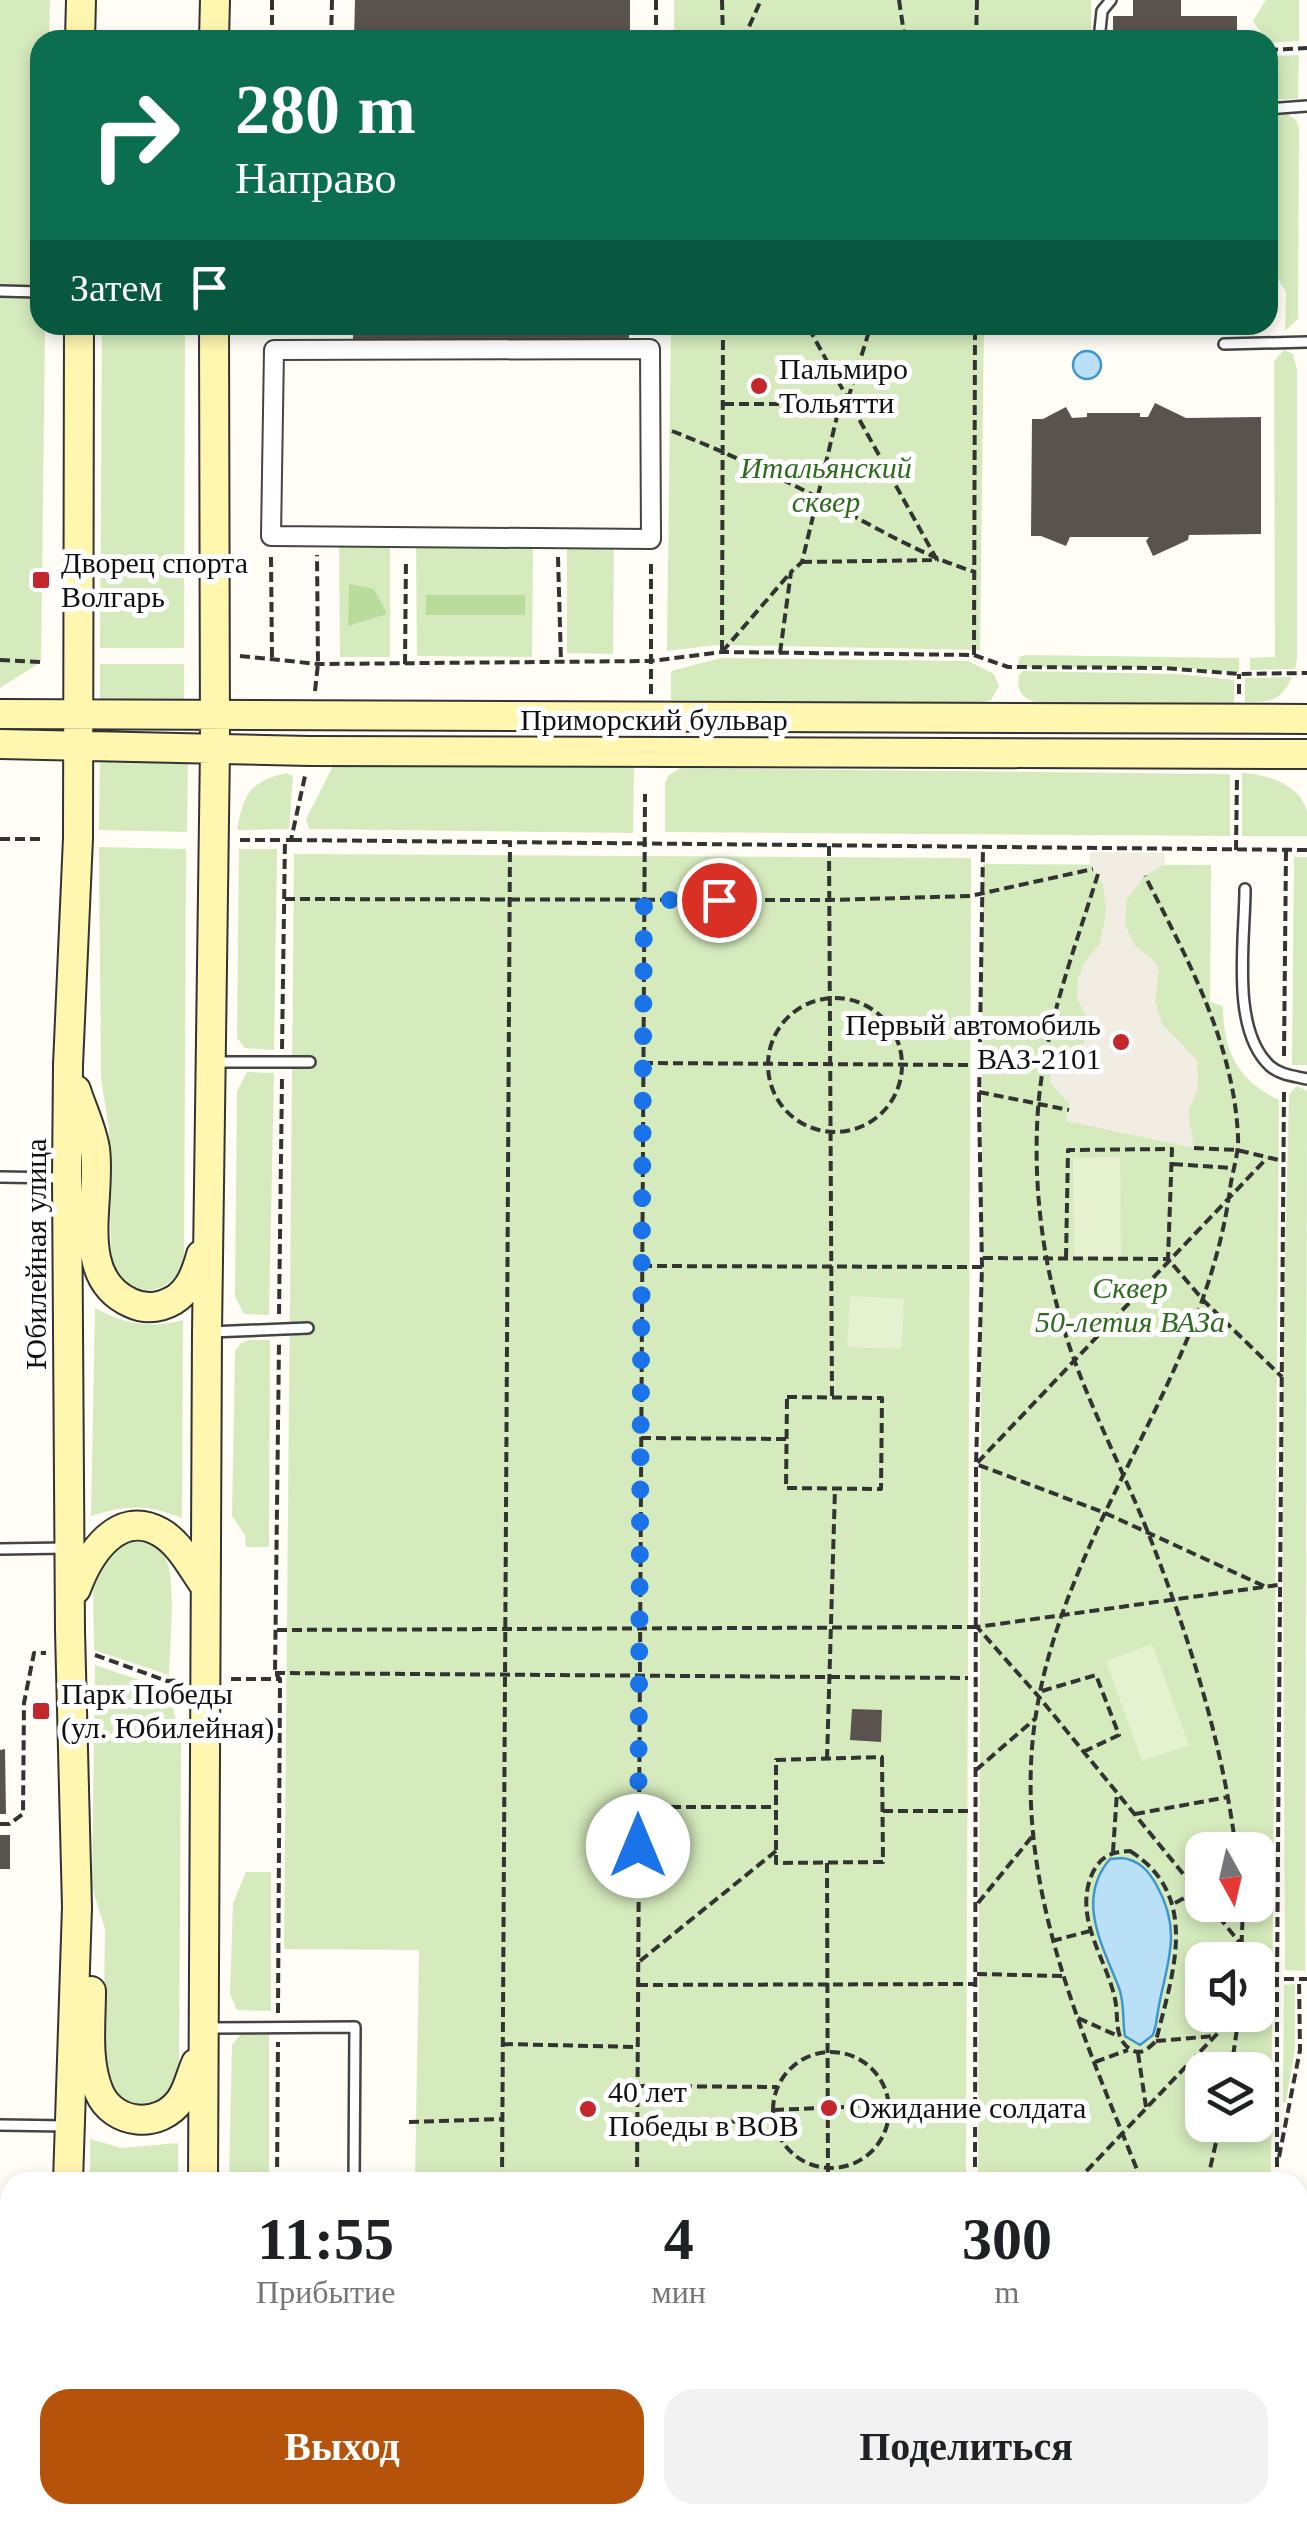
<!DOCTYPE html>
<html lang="ru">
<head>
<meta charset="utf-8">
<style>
	:root { --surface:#fff; --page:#f2f2f2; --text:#202124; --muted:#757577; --accent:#b45309 }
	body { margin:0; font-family:Georgia,serif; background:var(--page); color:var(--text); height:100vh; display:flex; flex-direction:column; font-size:38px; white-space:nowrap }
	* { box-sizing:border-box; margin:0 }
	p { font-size:32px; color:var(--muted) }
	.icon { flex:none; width:55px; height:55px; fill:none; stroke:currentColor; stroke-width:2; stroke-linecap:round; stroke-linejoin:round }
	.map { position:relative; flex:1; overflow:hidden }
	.side { position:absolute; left:0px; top:2172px; width:1308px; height:352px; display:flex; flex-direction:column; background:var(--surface); border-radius:30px 30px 0 0; box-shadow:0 5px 15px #0003 }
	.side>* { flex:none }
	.top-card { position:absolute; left:30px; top:30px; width:1248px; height:305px; border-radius:30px; box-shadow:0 5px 15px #0003; background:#0b6e4f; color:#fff; overflow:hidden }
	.needle { width:65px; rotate:172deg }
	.buttons { position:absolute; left:1185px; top:1832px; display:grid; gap:20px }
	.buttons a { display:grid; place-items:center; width:90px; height:90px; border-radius:20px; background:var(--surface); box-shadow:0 5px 15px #0003; font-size:50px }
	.pin { position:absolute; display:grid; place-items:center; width:85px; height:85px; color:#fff; margin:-42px; border:5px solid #fff; border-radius:50%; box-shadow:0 2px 10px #0007 }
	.me { position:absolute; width:110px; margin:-55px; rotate:0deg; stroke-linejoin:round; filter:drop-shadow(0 0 8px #0008) }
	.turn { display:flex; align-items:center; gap:35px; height:210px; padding:0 40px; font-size:45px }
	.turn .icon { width:130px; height:130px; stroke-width:2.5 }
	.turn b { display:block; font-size:70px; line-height:85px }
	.then { display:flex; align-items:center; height:95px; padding:0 40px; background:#0003; gap:20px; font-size:38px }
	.eta { display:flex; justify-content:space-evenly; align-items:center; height:170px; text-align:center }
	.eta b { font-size:60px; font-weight:600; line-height:70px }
	.cta { display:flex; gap:20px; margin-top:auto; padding:20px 40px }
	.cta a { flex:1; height:115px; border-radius:30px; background:var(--accent); color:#fff; font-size:40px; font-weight:600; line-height:115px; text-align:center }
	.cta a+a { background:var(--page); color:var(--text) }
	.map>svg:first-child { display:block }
	.green { fill:#d5ebbd; fill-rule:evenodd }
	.forest { fill:#b9dc9c }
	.pitch { fill:#e6f2cf }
	.plaza { fill:#f1ede2 }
	.water { fill:#b9e0f7; stroke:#3f96cf; stroke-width:2.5 }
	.building { fill:#5a524d }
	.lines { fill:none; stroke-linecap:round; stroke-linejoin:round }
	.lane-casing { stroke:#444; stroke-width:14 }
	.street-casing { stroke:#444; stroke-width:22 }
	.secondary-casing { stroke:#333; stroke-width:32 }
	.path { stroke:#333; stroke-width:4; stroke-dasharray:10 5; stroke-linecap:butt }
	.lane { stroke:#fff; stroke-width:9 }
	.street { stroke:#fff; stroke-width:18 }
	.secondary { stroke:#fff6b0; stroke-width:28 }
	.route { stroke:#1a73e8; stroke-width:18; stroke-dasharray:0 32.4 }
	.poi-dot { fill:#c4262e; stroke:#fff; stroke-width:4 }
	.labels { text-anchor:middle; stroke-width:10; stroke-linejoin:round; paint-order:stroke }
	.poi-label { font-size:30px; fill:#111; stroke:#fff; text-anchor:start }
	.park-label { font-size:30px; font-style:italic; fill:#2f6b1f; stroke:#fff }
	.street-label { font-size:30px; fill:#111; stroke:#fff }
</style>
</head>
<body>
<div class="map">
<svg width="1307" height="2524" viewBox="0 0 1307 2524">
	<rect width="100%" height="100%" fill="#fffdf5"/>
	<path class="green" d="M0,0H50L49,40H40V325H45L41,662L0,688Z
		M674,0H1091V40H674Z
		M1266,0H1299V41L1268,43L1253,21Z
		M1299,55L1298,99L1269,100L1268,56Z
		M1286,113L1296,120L1299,127L1298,319L1285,331L1286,292L1273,271L1274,141L1268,140V119L1276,113Z
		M102,325H185L184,648H100Z
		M671,325H984L980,650L716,645L667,651Z
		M1284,350L1293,354L1297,369V659L1295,669L1250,670V658L1275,657L1274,361Z
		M567,545L614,546L613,654L567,653Z
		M339,546H390V657H340Z
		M416,546H533L532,657L417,656Z
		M1027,655L1239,658V672L1167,667H1018L1019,657Z
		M721,658L968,661L994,674L999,686L991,700L980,703L671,700V671Z
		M100,664H184V704H100Z
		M1023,671L1180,674L1234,680V703H1037C1022,698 1016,691 1019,675Z
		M1292,677C1281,702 1270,702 1245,702V678Z
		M100,753L188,754L187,832L99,830Z
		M334,764L634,767L633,833L309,829L306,819Z
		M680,768L1230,774V836L665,832V783L668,776Z
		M286,773L293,776L289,829L237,830C244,794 249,782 286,773Z
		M1242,773C1266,774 1301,784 1307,812C1307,819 1307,829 1307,836H1242Z
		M99,847L186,849L184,1264C166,1298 127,1301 111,1264L109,1129L101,1079Z
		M239,849H277L274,1050L245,1048L237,1038Z
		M294,854L971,858L966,2182H415L419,1950L284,1949Z
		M1294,857H1307V1065H1292Z
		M983,864L1211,865L1210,1002L1223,1006C1223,1050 1237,1080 1279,1100L1271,2182H978ZM1202,1850H1258V1905H1202ZM1202,1960H1258V2015H1202ZM1202,2070H1258V2125H1202Z
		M247,1072L274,1073L269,1315L244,1314L235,1297L237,1091Z
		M1297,1086L1307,1091L1305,1971L1285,1970L1282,1377L1289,1094Z
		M95,1308C125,1324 150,1329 183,1320L182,1518C146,1504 128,1505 91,1516Z
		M249,1340H270L269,1547H246L245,1535L232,1516L235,1351L241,1343Z
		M128,1541C141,1541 156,1543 164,1555C178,1576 169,1648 169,1675L94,1650L93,1582L110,1547Z
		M95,1665L169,1690L181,1742L179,2074L174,2090L155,2107H121L103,2068L105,1929L92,1887Z
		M246,1872H271V2011L237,2010L230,1994L233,1903Z
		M1295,1984V2049L1286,2102L1283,2103L1284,1985Z
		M269,2034V2182H229L232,2045L240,2035Z
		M90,2139L122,2148L178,2143V2182H90Z
		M1298,2193L1306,2217L1307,2352L1306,2360L1298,2365Z
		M1298,2393L1306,2400L1305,2524H1282V2515H1298Z
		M89,2515H168L171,2524H89Z
		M284,2515H965V2524H284Z
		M976,2515H1270V2524H976Z"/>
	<path class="forest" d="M349,584L374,589L387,614L348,626Z
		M426,595H525V615H426Z"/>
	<path class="pitch" d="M1120,1157L1121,1257H1074L1073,1158Z
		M850,1296L904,1299L902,1349L847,1347Z
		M1152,1644L1189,1745L1142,1761L1106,1661Z"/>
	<path class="plaza" d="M1090,852L1165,853V864L1145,876L1127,899L1125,924L1134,945L1154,961L1159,971L1155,1001L1162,1024L1197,1060L1198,1088L1188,1111L1194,1148L1066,1121L1069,1104L1050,1082L1051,1067L1078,1052L1088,1036L1087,1017L1077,999L1078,978L1085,962L1100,943L1106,912L1103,885L1089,864Z"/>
	<path class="water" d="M1073 365a14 14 0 1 1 28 0a14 14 0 1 1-28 0Z
		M1122,1858C1139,1860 1149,1871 1157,1886C1186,1938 1162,1971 1156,2024L1153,2035L1140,2045L1125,2036C1122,2020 1125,2004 1119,1988C1103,1946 1075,1900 1110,1859Z"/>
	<path class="building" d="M355,0H630V40H354Z
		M1133,0H1181V16H1237V40H1113V16H1133Z
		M353,325H629V342L353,341Z
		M1155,403L1186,418L1261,417V534L1189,535L1188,540L1153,556L1146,541L1149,537H1070L1066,546L1041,536H1031L1032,419H1043L1066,407L1072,418L1087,417V413H1140V417H1148Z
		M852,1709L882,1710L881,1742L850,1740Z
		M5,1749L6,1814H0V1750Z
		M0,1835H10V1869H0Z"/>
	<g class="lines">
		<defs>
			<path id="lane" d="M1099,40L1102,11L1111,0
				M1268,109L1307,106
				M0,291L40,292
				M1224,344L1307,342
				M1245,889C1245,940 1230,1029 1270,1066C1280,1075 1294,1076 1307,1079
				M213,1062H310
				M0,1177L62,1178
				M210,1332L308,1328
				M0,1549L67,1548
				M210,2028L355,2027L354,2182
				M0,2125L67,2126
				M1298,2375H1307"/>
			<path id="street" d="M650,349L651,539L271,536L274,350Z"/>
			<path id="secondary" d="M80,40L81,0
				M214,40L215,0
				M0,714L1307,719
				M0,744L310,751L1307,754
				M76,1090C82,1109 92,1129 95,1149C102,1199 72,1277 131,1303C146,1310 160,1308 174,1300C190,1290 196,1273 201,1255
				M76,1589C88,1556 117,1508 160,1532C180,1543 192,1568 205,1586
				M91,1991C91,2024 86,2061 99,2092C113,2125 160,2130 181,2099C188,2089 191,2074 196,2063
				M68,2182L77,1907L70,1631L67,1178L68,1065L78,838L79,325
				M203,2182L207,1332L215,747L214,325
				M191,2515L195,2524
				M65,2524V2515"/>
		</defs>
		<use href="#lane" class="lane-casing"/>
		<use href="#street" class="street-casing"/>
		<use href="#secondary" class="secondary-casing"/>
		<path class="path" d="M272,0V40
			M656,0V40
			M722,0L723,40
			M899,0L905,40
			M331,40L332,0
			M743,40L761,0
			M976,40L977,0
			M1268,50L1307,48
			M724,404H840
			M672,431C723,451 772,474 821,499C872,525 920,555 975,572
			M271,557L272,658
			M558,557L561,662
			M802,562L937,560L807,325
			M722,650L723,325
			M722,652L791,572
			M780,653L791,572L802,562L840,404L847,402L871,325
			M974,655L975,325
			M240,656L318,664L651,661L722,652L974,655L1008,667L1164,668L1239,674L1307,673
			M0,660L41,662
			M405,664L406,559
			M315,691L318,664L317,555
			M651,694V559
			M1239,694V674
			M0,839H44
			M240,840H285
			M292,840L1307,850
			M829,846L832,1398
			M1236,850L1237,777
			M1098,874C1074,951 1044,1029 1038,1109C1032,1194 1045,1282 1075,1362C1096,1419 1124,1473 1147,1530C1188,1634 1222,1739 1236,1850
			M285,899L830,900L970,896L1093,869
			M768 1065a67 67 0 1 1 134 0a67 67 0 1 1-134 0Z
			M282,1049L285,840H291L305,776
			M1284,1056L1286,851
			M643,1063L969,1065
			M979,1092L1069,1110
			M1194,1148L1237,1150L1283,1161
			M1173,1164L1233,1168
			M983,1258L1168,1259
			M1066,1258L1068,1150L1172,1149L1168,1259L1204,1301L1282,1377
			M642,1266L982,1267
			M279,1314L282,1079
			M787,1397L882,1398L881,1489L786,1488Z
			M641,1438L787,1439
			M1264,1586L1105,1513L976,1464L1267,1158
			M277,1630L977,1627
			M95,1655L167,1681L181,1680
			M275,1673L968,1678
			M231,1679H280
			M1042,1691L1096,1675L1119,1735L1083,1752
			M882,1757L883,1862L776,1863V1760Z
			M827,1759L835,1489
			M976,1770L1036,1718
			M641,1807H776
			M883,1811H968
			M1135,1814L1228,1797
			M0,1824H9L23,1814L24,1703L34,1653H46
			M1130,1851C1202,1896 1172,1975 1156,2041C1148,2049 1141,2056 1130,2049C1113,2038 1119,2016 1115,1999C1106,1957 1072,1917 1093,1872C1102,1855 1112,1852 1130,1851Z
			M1113,1852L1117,1792
			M827,1863L828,2182
			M1202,1897L1039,1697L977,1627L1278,1585
			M978,1903L1035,1833
			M1175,1903L1197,1891
			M1209,1905L1254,1960
			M1052,1941L1090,1931
			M1241,1960L1243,1905
			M640,1961L776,1851
			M1258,1965L1269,1979L1258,1992
			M977,1974L1062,1976
			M1269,1979H1277L1284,1090
			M638,1985L975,1984
			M278,2013L280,1679L275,1673L279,1344
			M1078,2018L1118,2036
			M1156,2041L1215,2036
			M503,2044L637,2047
			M773 2110a58 58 0 1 1 116 0a58 58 0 1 1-116 0Z
			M1138,2053L1146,2107
			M1095,2062L1128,2050
			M1231,2070L1239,2015
			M637,2086L777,2087
			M774,2110L889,2105
			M409,2122L503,2119
			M638,2123L773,2121
			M1279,2157L1300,2050L1299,1979
			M277,2182L278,2042
			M502,2182L510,842
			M637,2182L645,794
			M975,2182L976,1464L982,1267L979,1104L983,848
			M1076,2182L1235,2015
			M1142,2182C1087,2044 1020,1901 1032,1748C1048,1546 1204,1387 1230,1189C1232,1172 1239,1154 1238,1137C1234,1043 1187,958 1145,876
			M1207,2182L1220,2125
			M1277,2182V1979H1307
			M976,2515V2524
			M1231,2515L1241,2524
			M275,2524V2515
			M340,2524L350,2515
			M500,2524V2515
			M635,2524V2515
			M816,2524V2515
			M1077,2524L1080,2515
			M1254,2524V2515
			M1275,2524V2515"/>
		<use href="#lane" class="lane"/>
		<use href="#street" class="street"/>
		<use href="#secondary" class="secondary"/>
	</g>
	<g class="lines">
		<path class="route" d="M638,1846L644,900H719"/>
	</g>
	<g class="poi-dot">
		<circle cx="759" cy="386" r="10"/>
		<rect x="31" y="570" width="20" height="20" rx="5"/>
		<circle cx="1121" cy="1042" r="10"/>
		<rect x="31" y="1701" width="20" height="20" rx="5"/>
		<circle cx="829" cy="2108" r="10"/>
		<circle cx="588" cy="2109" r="10"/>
	</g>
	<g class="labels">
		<g class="poi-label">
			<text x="779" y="379">Пальмиро<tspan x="779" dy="34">Тольятти</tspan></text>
			<text x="61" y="573">Дворец спорта<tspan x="61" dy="34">Волгарь</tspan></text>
			<text x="1101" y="1035" text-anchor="end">Первый автомобиль<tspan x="1101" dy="34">ВАЗ-2101</tspan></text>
			<text x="61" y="1704">Парк Победы<tspan x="61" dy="34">(ул. Юбилейная)</tspan></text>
			<text x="608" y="2102">40 лет<tspan x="608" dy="34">Победы в ВОВ</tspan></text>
			<text x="849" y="2118">Ожидание солдата</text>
		</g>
		<g class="park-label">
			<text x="826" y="478">Итальянский<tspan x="826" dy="34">сквер</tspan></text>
			<text x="1130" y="1298">Сквер<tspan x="1130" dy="34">50-летия ВАЗа</tspan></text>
		</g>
		<g class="street-label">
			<text x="654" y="730">Приморский бульвар</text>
			<text transform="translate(36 1254) rotate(-90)" y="10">Юбилейная улица</text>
		</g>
	</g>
</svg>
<div class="buttons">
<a><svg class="needle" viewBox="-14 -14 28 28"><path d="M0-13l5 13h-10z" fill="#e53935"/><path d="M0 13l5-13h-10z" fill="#757577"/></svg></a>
<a><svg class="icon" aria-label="sound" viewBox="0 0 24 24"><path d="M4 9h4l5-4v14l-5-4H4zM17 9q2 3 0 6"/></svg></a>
<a><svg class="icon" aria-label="layers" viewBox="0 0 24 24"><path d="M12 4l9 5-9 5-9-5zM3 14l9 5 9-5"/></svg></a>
</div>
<div class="pin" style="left:719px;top:900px;background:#d93025"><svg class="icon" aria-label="arrive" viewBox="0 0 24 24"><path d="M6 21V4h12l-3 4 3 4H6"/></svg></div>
<svg class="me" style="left:638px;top:1846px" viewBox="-20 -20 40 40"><circle r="19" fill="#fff"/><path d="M0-13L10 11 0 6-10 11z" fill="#1a73e8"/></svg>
<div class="top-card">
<div class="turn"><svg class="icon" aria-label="right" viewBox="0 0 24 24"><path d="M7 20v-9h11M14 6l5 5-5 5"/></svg><div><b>280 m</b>Направо</div></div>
<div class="then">Затем<svg class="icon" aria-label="arrive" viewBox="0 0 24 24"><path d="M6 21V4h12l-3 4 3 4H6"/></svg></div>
</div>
<section class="side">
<div class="eta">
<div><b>11:55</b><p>Прибытие</p></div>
<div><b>4</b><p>мин</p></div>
<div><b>300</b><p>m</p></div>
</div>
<div class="cta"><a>Выход</a><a>Поделиться</a></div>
</section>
</div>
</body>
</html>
